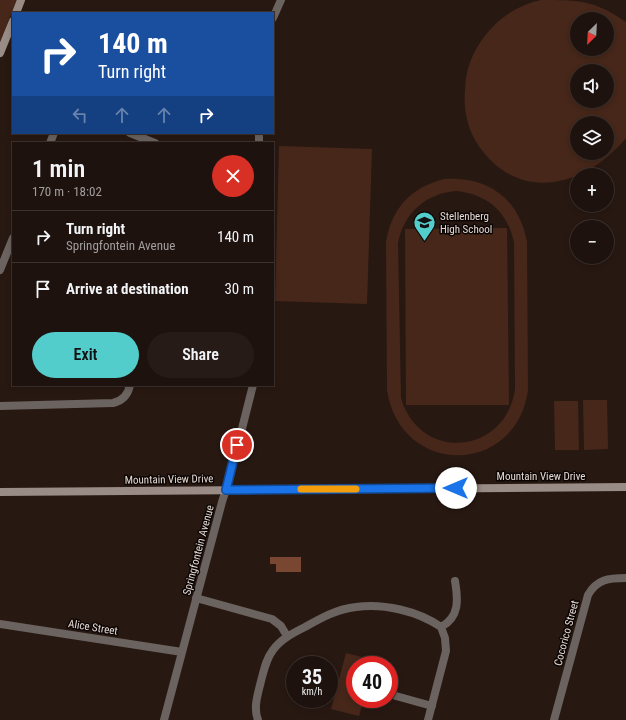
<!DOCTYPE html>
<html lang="en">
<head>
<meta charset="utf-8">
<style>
	:root { --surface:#1e120e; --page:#261b17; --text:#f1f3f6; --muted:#a19e9e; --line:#3c322e; --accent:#53cdcb }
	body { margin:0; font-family:"Roboto Condensed",sans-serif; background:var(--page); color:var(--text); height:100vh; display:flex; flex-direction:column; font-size:15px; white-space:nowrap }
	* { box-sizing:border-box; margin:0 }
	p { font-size:13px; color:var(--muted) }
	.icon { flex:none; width:22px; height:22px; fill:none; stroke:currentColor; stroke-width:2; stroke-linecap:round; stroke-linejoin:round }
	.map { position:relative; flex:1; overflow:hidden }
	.panel { position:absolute; left:12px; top:142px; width:262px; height:244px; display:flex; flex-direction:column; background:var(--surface); border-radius:0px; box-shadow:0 2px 6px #0003,0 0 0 1px var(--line) }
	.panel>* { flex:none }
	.guide { position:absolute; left:12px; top:12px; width:262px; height:122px; border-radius:0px; box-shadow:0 2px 6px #0003,0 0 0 1px var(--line); background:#1a4fa0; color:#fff; overflow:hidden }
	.needle { width:26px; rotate:204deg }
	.fabs { position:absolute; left:570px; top:12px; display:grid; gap:8px }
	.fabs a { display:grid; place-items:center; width:44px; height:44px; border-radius:50%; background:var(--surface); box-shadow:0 2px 6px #0003,0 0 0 1px var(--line); font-size:20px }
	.speed { position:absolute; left:286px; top:656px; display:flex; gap:8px; font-size:20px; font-weight:700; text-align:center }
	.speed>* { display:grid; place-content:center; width:52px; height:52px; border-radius:50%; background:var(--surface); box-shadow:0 2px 6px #0003,0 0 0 1px var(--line); line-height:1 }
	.speed small { font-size:10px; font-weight:400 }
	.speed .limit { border:6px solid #d22; background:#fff; color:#111 }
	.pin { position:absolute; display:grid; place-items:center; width:34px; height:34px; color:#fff; margin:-17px; border:2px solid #fff; border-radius:50%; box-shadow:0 1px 4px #0007 }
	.me { position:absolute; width:44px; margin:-22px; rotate:270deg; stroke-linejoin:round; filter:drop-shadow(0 0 3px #0008) }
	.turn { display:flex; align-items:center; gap:14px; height:84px; padding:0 20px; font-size:18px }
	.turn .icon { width:52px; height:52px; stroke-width:2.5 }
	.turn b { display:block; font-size:28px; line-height:34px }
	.lanes { display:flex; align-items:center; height:38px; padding:0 20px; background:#0003; justify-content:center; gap:20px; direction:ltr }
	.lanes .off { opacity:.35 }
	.round { display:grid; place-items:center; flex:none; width:42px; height:42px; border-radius:21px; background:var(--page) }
	.summary { display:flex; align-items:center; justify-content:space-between; height:68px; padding:0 20px }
	h1 { font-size:24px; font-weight:600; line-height:30px }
	.button { display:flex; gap:8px; margin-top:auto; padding:8px 20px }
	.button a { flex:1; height:46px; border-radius:24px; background:var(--accent); color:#111; font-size:16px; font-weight:600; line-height:46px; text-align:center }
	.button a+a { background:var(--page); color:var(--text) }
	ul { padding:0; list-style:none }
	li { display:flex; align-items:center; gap:12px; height:52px; padding:0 20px; border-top:1px solid var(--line) }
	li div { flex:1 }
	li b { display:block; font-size:15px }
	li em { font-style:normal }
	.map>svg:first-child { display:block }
	.green { fill:#46271a; fill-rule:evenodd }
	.water { fill:#784631 }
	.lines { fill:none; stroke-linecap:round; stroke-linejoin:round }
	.street { stroke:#6b635f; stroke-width:8 }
	.secondary { stroke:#998b85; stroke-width:8 }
	.route-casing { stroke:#114b97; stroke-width:10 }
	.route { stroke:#1a73e8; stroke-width:7 }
	.slow { stroke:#f59e0b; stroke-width:7 }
	.labels { text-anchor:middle; stroke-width:3; stroke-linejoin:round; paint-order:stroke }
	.poi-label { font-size:11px; fill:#e4d9d4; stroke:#0c0604; text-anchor:start }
	.street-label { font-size:11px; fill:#e4d9d4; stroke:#0c0604 }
</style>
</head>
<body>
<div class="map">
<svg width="626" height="720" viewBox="0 0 626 720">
	<rect width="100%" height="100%" fill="#281812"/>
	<path class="green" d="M0,0H17L0,42Z
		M541,0C579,0 594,0 626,22V138C589,183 526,204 484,153C469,135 463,113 465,91C465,71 472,53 484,37C498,18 518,5 541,0ZM577,19H607V49H577ZM577,71H607V101H577ZM577,123H607V153H577Z
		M279,146L372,149L367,304L275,301Z
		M444,179C488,176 519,198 527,242L528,390C516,477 400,477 387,390L386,242C392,208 410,188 444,179ZM456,191C487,194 508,212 514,243L515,389C506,455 420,463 401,398L398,243C404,213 425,194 456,191Z
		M507,228L509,405H406L405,229Z
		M583,400H607L608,449L584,450Z
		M554,401H578L579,450H555Z
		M346,653L374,660L373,665H355V699H364L359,716L331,709Z"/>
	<path class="water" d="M270,557H301V572H276V564H270Z"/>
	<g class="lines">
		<path class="street" d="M273,18L281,0
			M130,133L155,143
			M50,143L54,133
			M259,143V133
			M0,270L13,238
			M0,406L113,403C122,401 128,395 130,385
			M196,598L272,619L281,626L287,636
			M0,624L182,652
			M389,691L396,696L432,706
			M164,720L222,502L229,480L253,385
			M258,720C253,707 258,694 261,681C264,670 266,659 273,650C281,639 293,633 305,627C321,618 337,609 356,607C383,603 418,611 441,627C460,617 458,599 455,581
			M428,720L446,651L445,638L441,627
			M554,720L588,595C597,579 609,578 626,578"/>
		<path class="secondary" d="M16,13L21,0
			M0,53L13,21
			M0,492L626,487"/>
	</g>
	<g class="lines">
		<defs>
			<path id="route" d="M237,445L226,490L456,488"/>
		</defs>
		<use href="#route" class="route-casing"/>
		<use href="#route" class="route"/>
		<path class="slow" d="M301,489H356"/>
	</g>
	<defs>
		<symbol id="school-pin" viewBox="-11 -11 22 30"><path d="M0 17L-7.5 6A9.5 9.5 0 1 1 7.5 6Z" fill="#53cdcb" stroke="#0c0604"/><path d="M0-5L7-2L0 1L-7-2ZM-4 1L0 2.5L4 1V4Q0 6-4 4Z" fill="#111"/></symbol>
	</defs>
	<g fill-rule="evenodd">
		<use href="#school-pin" x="412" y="210" width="25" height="34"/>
	</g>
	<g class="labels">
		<g class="poi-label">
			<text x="440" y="220">Stellenberg<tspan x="440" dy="13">High School</tspan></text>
		</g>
		<g class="street-label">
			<text x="541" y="480">Mountain View Drive</text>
			<text transform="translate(169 479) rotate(-1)" y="4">Mountain View Drive</text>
			<text transform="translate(198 550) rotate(-75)" y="4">Springfontein Avenue</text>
			<text transform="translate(93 627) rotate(9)" y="4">Alice Street</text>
			<text transform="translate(566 633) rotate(-75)" y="4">Cocorico Street</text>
		</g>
	</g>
</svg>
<div class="fabs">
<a><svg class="needle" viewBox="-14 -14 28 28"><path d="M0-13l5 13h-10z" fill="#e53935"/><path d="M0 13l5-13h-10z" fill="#a19e9e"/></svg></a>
<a><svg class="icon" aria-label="sound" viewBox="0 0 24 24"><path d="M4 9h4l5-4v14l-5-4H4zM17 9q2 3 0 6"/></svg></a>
<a><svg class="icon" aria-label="layers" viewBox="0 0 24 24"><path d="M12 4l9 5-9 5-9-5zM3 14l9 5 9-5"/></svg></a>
<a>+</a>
<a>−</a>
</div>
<div class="speed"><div>35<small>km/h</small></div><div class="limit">40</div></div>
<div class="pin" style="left:237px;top:445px;background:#d93025"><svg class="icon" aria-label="arrive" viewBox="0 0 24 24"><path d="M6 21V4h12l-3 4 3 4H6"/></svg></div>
<svg class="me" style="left:456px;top:488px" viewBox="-20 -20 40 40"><circle r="19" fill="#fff"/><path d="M0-13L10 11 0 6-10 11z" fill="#1a73e8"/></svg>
<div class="guide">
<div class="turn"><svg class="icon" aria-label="right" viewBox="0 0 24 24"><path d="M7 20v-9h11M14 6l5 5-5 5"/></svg><div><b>140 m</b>Turn right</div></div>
<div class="lanes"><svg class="icon off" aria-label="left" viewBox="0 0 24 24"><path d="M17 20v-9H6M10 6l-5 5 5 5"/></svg><svg class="icon off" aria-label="ahead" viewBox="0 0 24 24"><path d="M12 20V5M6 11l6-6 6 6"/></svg><svg class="icon off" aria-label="ahead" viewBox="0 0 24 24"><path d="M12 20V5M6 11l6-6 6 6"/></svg><svg class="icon" aria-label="right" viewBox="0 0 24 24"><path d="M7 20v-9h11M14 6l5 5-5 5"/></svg></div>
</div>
<section class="panel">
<div class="summary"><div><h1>1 min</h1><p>170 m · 18:02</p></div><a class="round" style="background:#d93025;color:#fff"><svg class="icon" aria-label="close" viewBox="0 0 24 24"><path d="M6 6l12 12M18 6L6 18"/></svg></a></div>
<ul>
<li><svg class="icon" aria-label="right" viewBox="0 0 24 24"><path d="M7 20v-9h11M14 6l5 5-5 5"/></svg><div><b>Turn right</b><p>Springfontein Avenue</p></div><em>140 m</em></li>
<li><svg class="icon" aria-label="arrive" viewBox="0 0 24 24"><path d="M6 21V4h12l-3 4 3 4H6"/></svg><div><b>Arrive at destination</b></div><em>30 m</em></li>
</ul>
<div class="button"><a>Exit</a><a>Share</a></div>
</section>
</div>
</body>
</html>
